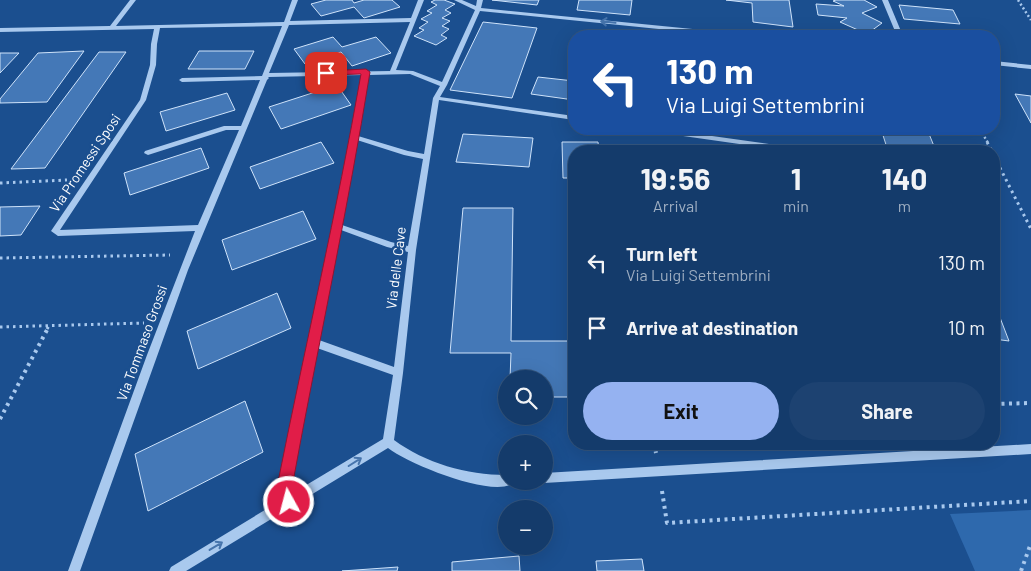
<!DOCTYPE html>
<html lang="en">
<head>
<meta charset="utf-8">
<style>
	:root { --surface:#143b6b; --page:#1d4271; --text:#f1f3f6; --muted:#9dadc1; --line:#33557e; --accent:#95b2f1 }
	body { margin:0; font-family:Barlow,sans-serif; background:var(--page); color:var(--text); height:100vh; display:flex; flex-direction:column; font-size:19px; white-space:nowrap }
	* { box-sizing:border-box; margin:0 }
	p { font-size:16px; color:var(--muted) }
	.icon { flex:none; width:28px; height:28px; fill:none; stroke:currentColor; stroke-width:2; stroke-linecap:round; stroke-linejoin:round }
	.map { position:relative; flex:1; overflow:hidden }
	.details { position:absolute; left:568px; top:145px; width:432px; height:305px; display:flex; flex-direction:column; background:var(--surface); border-radius:20px; box-shadow:0 5px 20px #0002,0 0 0 1px var(--line) }
	.details>* { flex:none }
	.guide { position:absolute; left:568px; top:30px; width:432px; height:105px; border-radius:20px; box-shadow:0 5px 20px #0002,0 0 0 1px var(--line); background:#1a4fa0; color:#fff; overflow:hidden }
	.buttons { position:absolute; left:498px; top:370px; display:grid; gap:10px }
	.buttons a { display:grid; place-items:center; width:55px; height:55px; border-radius:50%; background:var(--surface); box-shadow:0 5px 20px #0002,0 0 0 1px var(--line); font-size:25px }
	.pin { position:absolute; display:grid; place-items:center; width:42px; height:42px; color:#fff; margin:-21px; border-radius:10px; box-shadow:0 2px 8px #0006 }
	.me { position:absolute; width:55px; margin:-28px; rotate:353deg; stroke-linejoin:round; filter:drop-shadow(0 0 4px #0008) }
	.turn { display:flex; align-items:center; gap:18px; height:105px; padding:0 15px; font-size:22px }
	.turn .icon { width:65px; height:65px; stroke-width:2.5 }
	.turn b { display:block; font-size:35px; line-height:42px }
	.eta { display:flex; justify-content:space-evenly; align-items:center; height:85px; text-align:center }
	.eta b { font-size:30px; font-weight:700; line-height:35px }
	.action { display:flex; gap:10px; margin-top:auto; padding:10px 15px }
	.action a { flex:1; height:58px; border-radius:30px; background:var(--accent); color:#111; font-size:20px; font-weight:700; line-height:58px; text-align:center }
	.action a+a { background:var(--page); color:var(--text) }
	ul { padding:0; list-style:none }
	li { display:flex; align-items:center; gap:15px; height:65px; padding:0 15px }
	li div { flex:1 }
	li b { display:block; font-size:19px }
	li em { font-style:normal }
	.map>svg:first-child { display:block }
	.green { fill:#2e69ad }
	.building { fill:#4478b7; stroke:#cfe3fa }
	.lines { fill:none; stroke-linecap:round; stroke-linejoin:round }
	.path-far2 { stroke:#a9c9ee; stroke-width:2.5; stroke-dasharray:2 2.5; stroke-linecap:butt }
	.path-far1 { stroke:#a9c9ee; stroke-width:3; stroke-dasharray:2.5 4; stroke-linecap:butt }
	.path { stroke:#a9c9ee; stroke-width:4; stroke-dasharray:3 4.5; stroke-linecap:butt }
	.minor { fill:#a9c9ee; fill-rule:evenodd }
	.oneway { stroke:#4674ac }
	.route { fill:#e11d48; stroke:#92132f }
	.labels { text-anchor:middle; stroke-width:5; stroke-linejoin:round; paint-order:stroke }
	.street-label { font-size:14px; fill:#fff; stroke:#1b4f8f }
</style>
</head>
<body>
<div class="map">
<svg width="1031" height="571" viewBox="0 0 1031 571">
	<rect width="100%" height="100%" fill="#1b4f8f"/>
	<path class="green" d="M1031,510V571H975L950,514Z"/>
	<path class="building" d="M326,0H352L354,3L364,0H392L400,7L364,18L354,7L321,16L311,4Z
		M435,0H444L455,4L445,10L451,13L442,18L450,21L442,26L449,29L441,35L447,38L436,45L414,36L424,30L419,28L428,22L421,19L432,13L427,11L437,5L431,2Z
		M492,0H539L537,5Z
		M579,0H632L630,15L577,10Z
		M726,0H789L793,27L753,22L752,3Z
		M836,0H864L877,7L862,13L882,23L867,34L840,22L847,18L818,15L816,4L844,6L833,1Z
		M899,5L953,10L960,24L904,19Z
		M483,22L537,28L512,98L450,90Z
		M911,30L967,35L968,36H913Z
		M333,37L342,47L376,37L391,53L352,66L341,52L305,64L294,49Z
		M84,51L47,102L0,103V99L38,53Z
		M199,51H254L245,69H188Z
		M99,52H126L45,168L11,169Z
		M0,53H19L0,73Z
		M538,77L574,81V100L531,94Z
		M337,85L351,105L281,129L269,107Z
		M227,93L235,110L166,131L160,112Z
		M1015,94L1031,96V123Z
		M881,129H927L936,151H888Z
		M463,134L533,138L529,167L456,162Z
		M321,142L334,163L260,189L250,167Z
		M562,142H598L599,151H574V178H563Z
		M201,148L209,168L130,195L124,173Z
		M40,206L21,235L0,236V207Z
		M463,208H513L511,341H574V397H544V379H510L511,353H450Z
		M303,211L316,239L232,270L222,240Z
		M277,293L291,328L198,369L187,331Z
		M994,302L1009,341L994,339Z
		M245,401L263,452L148,511L135,454Z
		M519,556L520,571H452V562Z
		M642,559L644,571H597L596,561Z
		M398,567L397,571H342Z"/>
	<g class="lines">
		<path class="path-far2" d="M1018,0L1031,20
			M980,129L988,143"/>
		<path class="path-far1" d="M987,142L992,151
			M994,156L1031,229
			M0,183L67,180
			M0,258L170,255
			M0,327L144,323
			M47,329L49,326"/>
		<path class="path" d="M994,404L1031,403
			M0,419L48,328
			M654,444L656,453
			M662,491L667,523L1031,501
			M1021,571L1031,543"/>
		<path class="minor" d="M130,0H136L116,26L284,22L292,0H298L290,21L411,18L418,0H424L396,70L413,71L442,82L475,10L454,0H462L476,6L477,0H483L481,8L743,34L746,36H728L480,11L447,85L440,97L574,116V120L439,100L416,250L403,373L394,440C425,463 467,475 506,475V481H511L510,485C485,495 409,464 388,448L186,571H169L171,567L283,499L280,482L309,345L307,342L310,339L344,175L362,75L268,77L269,78L267,80L188,270L80,571H68L147,355L195,231L58,236L51,231L140,100L150,65L151,44L154,29L0,32V28L110,26ZM410,22L390,71L269,73L289,25ZM282,26L262,76L182,78L179,80L182,82L260,80L241,126H224L145,151L144,153L148,155L226,130H239L198,225L60,230L146,100L156,65L157,44L160,28ZM410,74L440,86L433,98L424,154L408,151L358,136L369,75ZM357,140L404,155L423,159L408,246L391,242L342,225ZM341,230L387,247L408,252L394,367L319,340ZM317,348L393,375L383,439L293,493L292,482Z
			M882,0H888L903,36H897Z
			M994,61L1031,65V69L994,65Z
			M645,129H662L804,149L808,151H789L648,131Z
			M1031,444V454L544,483L540,481H544V473Z"/>
	</g>
	<defs><path id="oneway-shaft" d="M-6 0H5M1.5-3L5.5 0L1.5 3" fill="none" stroke-width="1.6" stroke-linecap="round" stroke-linejoin="round" transform="scale(1.25)"/></defs>
	<g class="oneway">
		<use href="#oneway-shaft" transform="translate(608 22) rotate(-174)"/>
		<use href="#oneway-shaft" transform="translate(355 462) rotate(-32)"/>
		<use href="#oneway-shaft" transform="translate(216 546) rotate(-31)"/>
	</g>
	<path class="route" d="M366,69L370,72C348,209 318,345 293,482L297,502L295,507L289,509L284,507L278,482C305,346 337,211 361,74L326,75L322,73L326,71Z"/>
	<g class="labels">
		<g class="street-label">
			<text transform="translate(85 163) rotate(-56)" y="5">Via Promessi Sposi</text>
			<text transform="translate(396 268) rotate(-83)" y="5">Via delle Cave</text>
			<text transform="translate(142 343) rotate(-70)" y="5">Via Tommaso Grossi</text>
		</g>
	</g>
</svg>
<div class="buttons">
<a><svg class="icon" aria-label="search" viewBox="0 0 24 24"><circle cx="10" cy="10" r="6"/><path d="M15 15l6 6"/></svg></a>
<a>+</a>
<a>−</a>
</div>
<div class="pin" style="left:326px;top:73px;background:#d93025"><svg class="icon" aria-label="arrive" viewBox="0 0 24 24"><path d="M6 21V4h12l-3 4 3 4H6"/></svg></div>
<svg class="me" style="left:289px;top:502px" viewBox="-20 -20 40 40"><circle r="17" fill="#e11d48" stroke="#fff" stroke-width="3"/><path d="M0-11L8 9 0 5-8 9z" fill="#fff"/></svg>
<div class="guide">
<div class="turn"><svg class="icon" aria-label="left" viewBox="0 0 24 24"><path d="M17 20v-9H6M10 6l-5 5 5 5"/></svg><div><b>130 m</b>Via Luigi Settembrini</div></div>
</div>
<section class="details">
<div class="eta">
<div><b>19:56</b><p>Arrival</p></div>
<div><b>1</b><p>min</p></div>
<div><b>140</b><p>m</p></div>
</div>
<ul>
<li><svg class="icon" aria-label="left" viewBox="0 0 24 24"><path d="M17 20v-9H6M10 6l-5 5 5 5"/></svg><div><b>Turn left</b><p>Via Luigi Settembrini</p></div><em>130 m</em></li>
<li><svg class="icon" aria-label="arrive" viewBox="0 0 24 24"><path d="M6 21V4h12l-3 4 3 4H6"/></svg><div><b>Arrive at destination</b></div><em>10 m</em></li>
</ul>
<div class="action"><a>Exit</a><a>Share</a></div>
</section>
</div>
</body>
</html>
